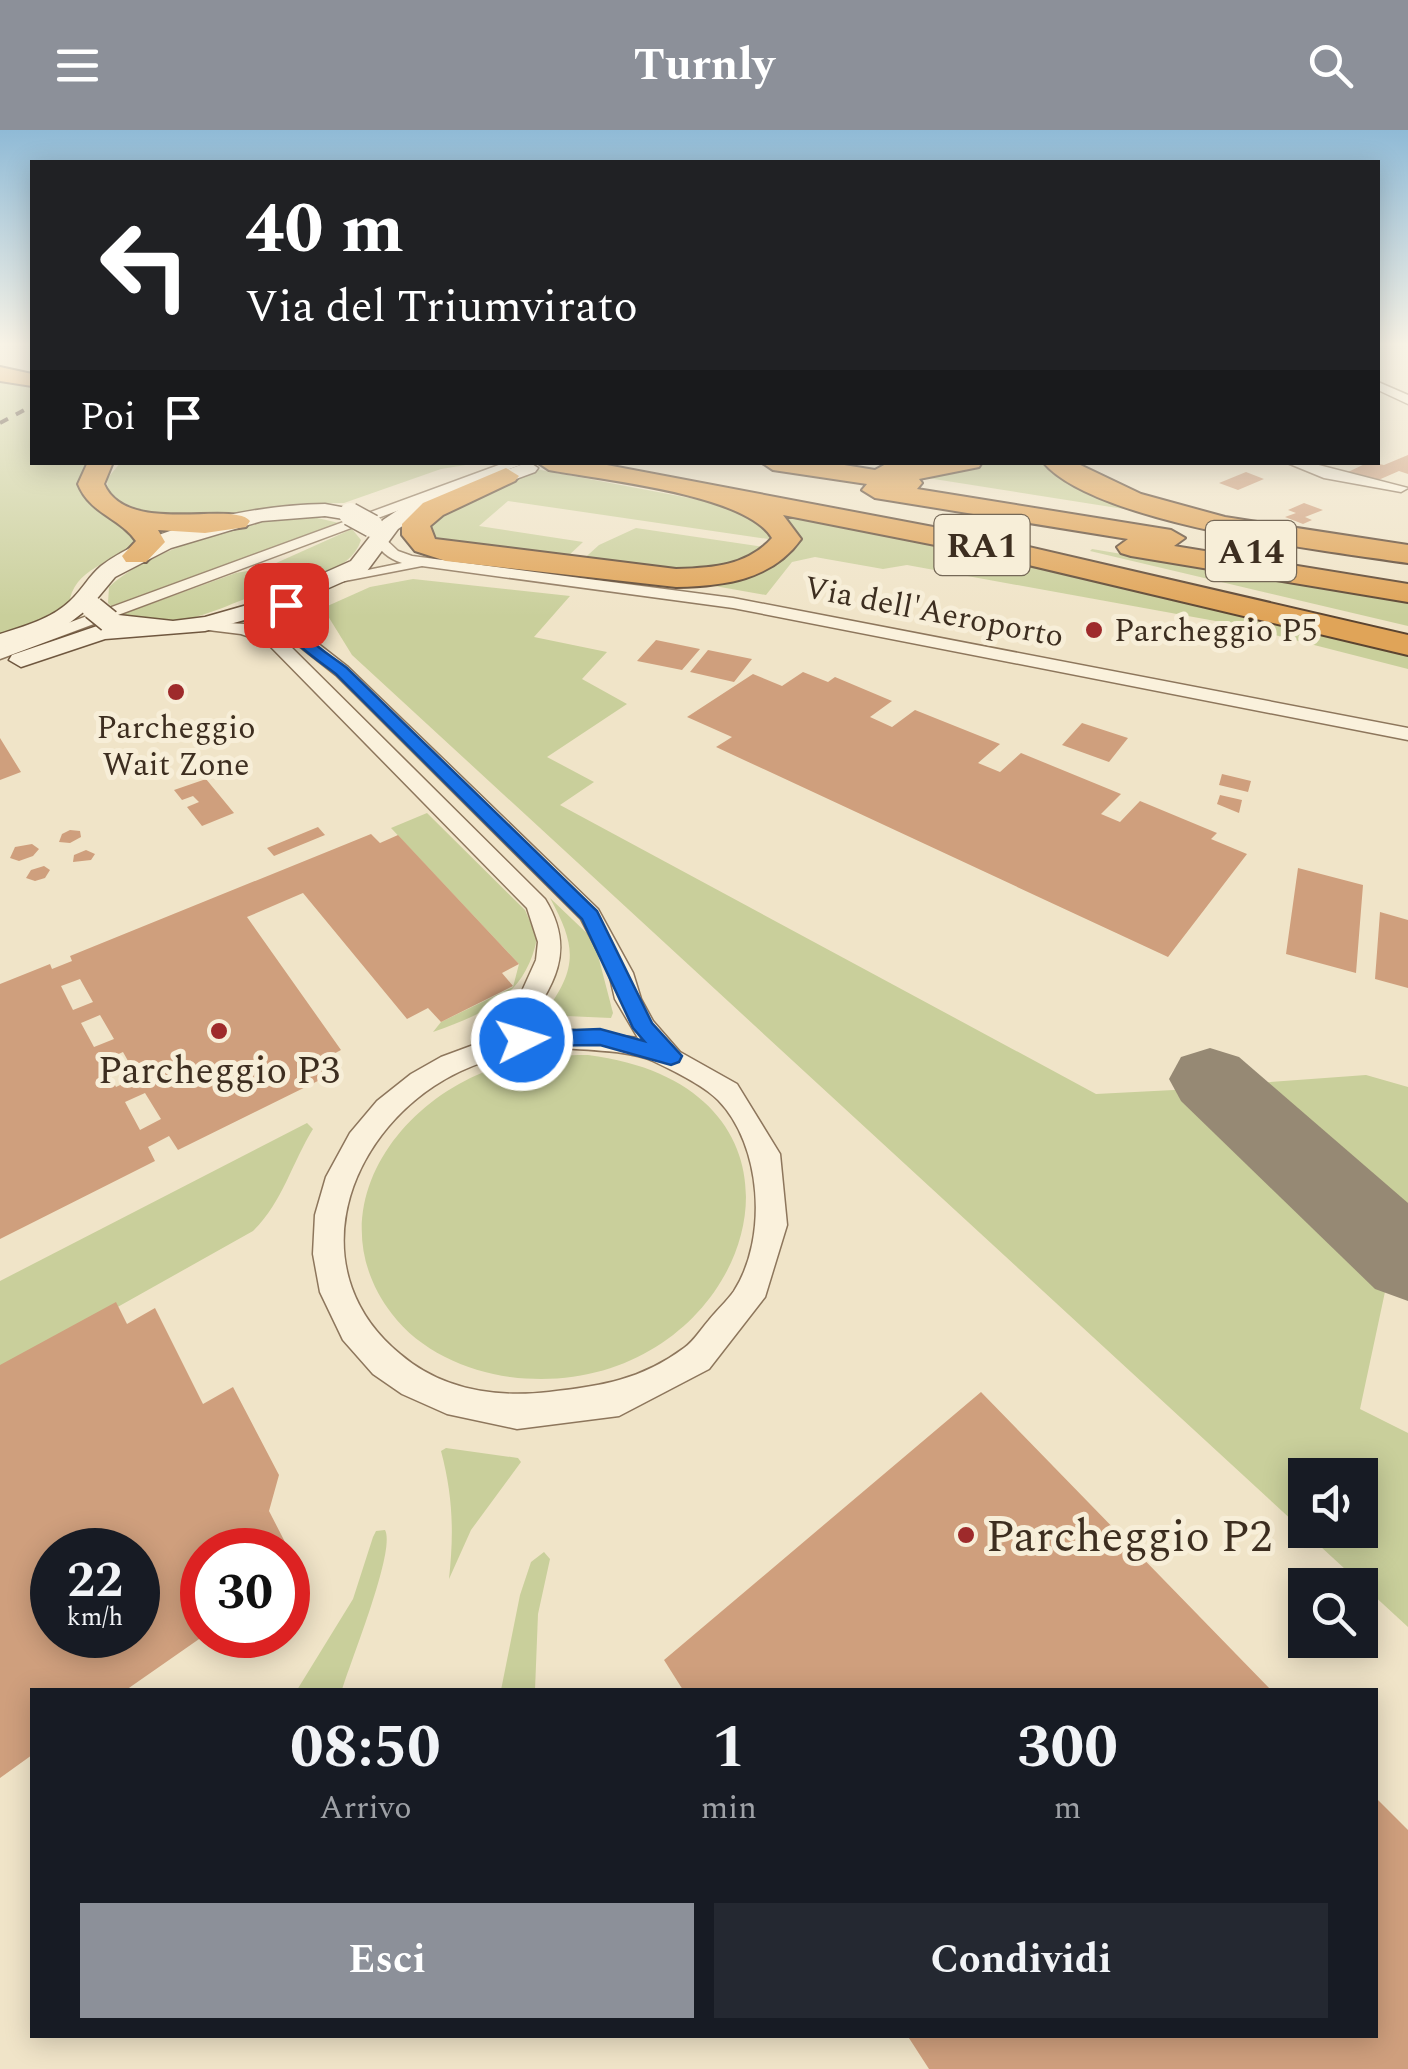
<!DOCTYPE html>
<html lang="it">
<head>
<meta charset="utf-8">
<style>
	:root { --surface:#171b24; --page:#242831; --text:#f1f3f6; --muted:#9ea1a6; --accent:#8c9099 }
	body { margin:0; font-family:Spectral,serif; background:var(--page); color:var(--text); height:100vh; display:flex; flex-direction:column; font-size:38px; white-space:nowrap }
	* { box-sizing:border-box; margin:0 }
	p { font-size:32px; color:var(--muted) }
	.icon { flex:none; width:55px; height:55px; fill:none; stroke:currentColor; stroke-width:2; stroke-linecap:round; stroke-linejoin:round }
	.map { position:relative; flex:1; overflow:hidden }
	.panel { position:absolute; left:30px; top:1558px; width:1348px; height:350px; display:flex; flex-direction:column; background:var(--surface); border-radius:0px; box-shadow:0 5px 25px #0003 }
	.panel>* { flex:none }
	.guide { position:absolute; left:30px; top:30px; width:1350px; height:305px; border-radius:0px; box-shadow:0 5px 25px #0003; background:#202124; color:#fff; overflow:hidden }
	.fabs { position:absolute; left:1288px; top:1328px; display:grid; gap:20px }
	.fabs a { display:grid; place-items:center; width:90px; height:90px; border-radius:0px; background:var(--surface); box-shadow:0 5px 25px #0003; font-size:50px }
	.speed { position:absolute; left:30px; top:1398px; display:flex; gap:20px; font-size:50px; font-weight:700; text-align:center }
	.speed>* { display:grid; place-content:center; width:130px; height:130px; border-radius:50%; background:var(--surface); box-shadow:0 5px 25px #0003; line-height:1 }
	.speed small { font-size:25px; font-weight:400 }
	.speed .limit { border:15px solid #d22; background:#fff; color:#111 }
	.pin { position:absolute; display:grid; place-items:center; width:85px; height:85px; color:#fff; margin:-42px; border-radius:20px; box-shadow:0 5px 15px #0006 }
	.me { position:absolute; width:110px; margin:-55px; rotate:85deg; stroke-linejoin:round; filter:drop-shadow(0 0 8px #0008) }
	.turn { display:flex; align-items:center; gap:35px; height:210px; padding:0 50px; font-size:45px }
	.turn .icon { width:130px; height:130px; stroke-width:2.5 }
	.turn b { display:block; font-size:70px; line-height:85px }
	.then { display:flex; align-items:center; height:95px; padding:0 50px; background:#0003; gap:20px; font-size:38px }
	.eta { display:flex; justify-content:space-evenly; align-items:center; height:170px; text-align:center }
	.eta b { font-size:60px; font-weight:700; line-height:70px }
	.primary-button { display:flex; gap:20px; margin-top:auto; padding:20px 50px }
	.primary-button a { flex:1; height:115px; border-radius:0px; background:var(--accent); color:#fff; font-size:40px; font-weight:700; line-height:115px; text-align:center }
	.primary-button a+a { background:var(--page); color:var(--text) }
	header { display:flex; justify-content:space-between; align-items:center; height:130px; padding:0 50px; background:var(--accent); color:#fff; font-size:45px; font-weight:700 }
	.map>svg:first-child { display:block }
	.green { fill:#c9cf9b; fill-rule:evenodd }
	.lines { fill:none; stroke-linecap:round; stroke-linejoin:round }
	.taxiway { fill:#968974; fill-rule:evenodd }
	.building { fill:#cf9f7d; fill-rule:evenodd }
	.street-casing { stroke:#8d765c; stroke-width:3 }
	.secondary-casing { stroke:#6f573f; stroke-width:3 }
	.highway-casing { stroke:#5b4430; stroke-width:4 }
	.street { fill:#faf1dc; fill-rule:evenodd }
	.secondary { fill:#faf1dc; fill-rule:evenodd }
	.highway { fill:#e0a458; fill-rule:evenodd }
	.rail { stroke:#3d2e20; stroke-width:4; stroke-dasharray:9 9; stroke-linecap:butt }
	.secondary-bridge-casing { stroke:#6f573f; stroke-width:25; stroke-linecap:butt }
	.secondary-bridge { stroke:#faf1dc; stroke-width:22 }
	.route { fill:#1a73e8; stroke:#114b97; stroke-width:2.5 }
	.poi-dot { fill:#9e2a2b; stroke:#f7eed8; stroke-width:4 }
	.labels { text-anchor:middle; stroke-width:10; stroke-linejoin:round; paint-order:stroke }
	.far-street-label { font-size:32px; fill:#3d2e20; stroke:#f7eed8 }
	.far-poi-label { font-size:32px; fill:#3d2e20; stroke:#f7eed8; text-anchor:start }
	.shield { fill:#f7eed8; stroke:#756857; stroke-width:2.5 }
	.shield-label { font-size:35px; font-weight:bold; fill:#3d2e20 }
	.poi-label { font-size:38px; fill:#3d2e20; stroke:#f7eed8 }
	.near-poi-label { font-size:45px; fill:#3d2e20; stroke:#f7eed8; text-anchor:start }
</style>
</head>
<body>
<header><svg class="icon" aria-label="menu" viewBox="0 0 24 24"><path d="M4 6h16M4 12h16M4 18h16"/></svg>Turnly<svg class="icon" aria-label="search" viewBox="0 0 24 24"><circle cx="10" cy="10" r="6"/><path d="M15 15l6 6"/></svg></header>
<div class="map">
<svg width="1408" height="1939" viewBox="0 0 1408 1939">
	<rect width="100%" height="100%" fill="#f0e4c8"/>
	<path class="green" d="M0,246L32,253V332L93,333L82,362L90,375L135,404L137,412C113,434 73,437 69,475L44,492L0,508Z
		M121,332L478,333L441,339L344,373L291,374L216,388L157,387L108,366L107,349Z
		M984,333H1046L1149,383L915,346Z
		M536,339L716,373L746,381L775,410L508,371L479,396L583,412L566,428L432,407L430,394C457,368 503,358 536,339Z
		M770,380C984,424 1196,473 1408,526V539L1232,494L907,435L883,439L815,427L792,432L766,465L709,455L752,445L790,422Z
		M285,387H313L339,393L111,476L108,473L109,457C147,421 233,397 285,387Z
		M636,398L770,418L718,443L578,434L599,415Z
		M352,399L361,410C351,443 296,454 266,466L260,463C214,480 175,504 123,484L236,443L265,438Z
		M1092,419L1408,472V496L1090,421Z
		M413,449L570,466L534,507L607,522L582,549L627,574L547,627L594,652L560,675L1096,964L1193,959L1389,1143L1360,1279L1408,1303V1497L352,525L323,478L370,457ZM1305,1345H1360V1400H1305Z
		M427,683L525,780L537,808C526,866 484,884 433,902L441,892L513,857L519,834L391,698Z
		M550,768L594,810L613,883L611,888L543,885C578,839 577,817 550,768Z
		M588,925C859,959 747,1277 510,1247C466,1241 419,1220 392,1184C320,1090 387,981 484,942C517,928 552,925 588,925Z
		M1366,945L1408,957V1080L1395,1086L1244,954Z
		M307,993L313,999C292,1033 282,1073 253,1101L0,1243V1151Z
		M446,1318L518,1328L521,1332L471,1400L449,1449C454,1403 453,1366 441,1321Z
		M385,1400C396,1420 351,1530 342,1560H297L353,1469L373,1407L376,1401Z
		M544,1422L550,1429L538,1484L535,1560H501L520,1465L531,1432Z"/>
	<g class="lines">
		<path class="taxiway" d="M1210,918L1239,927L1408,1073V1171L1375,1159L1181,971L1169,949L1181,927Z"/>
	</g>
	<path class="building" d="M1408,325V344L1399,341L1376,351L1348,342L1369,332L1384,335Z
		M1246,342L1264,349L1238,360L1219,353Z
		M1304,373L1323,380L1305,387L1312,390L1303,394L1285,387L1296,383L1288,380Z
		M656,510L700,519L682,540L637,531Z
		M708,520L752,529L734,552L690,542Z
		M803,542L828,552L835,547L892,571L870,587L892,597L915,580L1000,614L978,633L1000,642L1021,623L1121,664L1101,684L1120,692L1140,671L1217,703L1211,709L1247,724L1168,827L716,617L732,607L687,587L753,544L782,556Z
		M1082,593L1128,608L1109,632L1062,615Z
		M0,608L21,642L0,650Z
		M133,628L138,636L110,645L105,638Z
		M1222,644L1251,651L1248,662L1219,655Z
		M206,649L234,683L202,696L187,677L199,672L193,666L182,670L174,660Z
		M1220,665L1242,670L1239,683L1217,674Z
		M318,697L325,705L274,726L267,718Z
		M70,700L80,701L81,707L70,713L59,712L62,704Z
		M371,704L380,713L398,705L519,834L502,843L513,856L441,892L428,878L407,889L303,763L247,787L341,920L324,929L334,943L178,1020L169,1006L148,1017L155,1031L0,1109V854L50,834L52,839L72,831L70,826ZM80,849L93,872L73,880L61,856ZM100,885L114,909L94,917L81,893ZM123,922L137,947L116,957L103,931ZM145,963L161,989L140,1000L125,972Z
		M32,714L39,719L33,726L19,731L10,728L15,717Z
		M86,720L95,724L91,730L73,732L74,725Z
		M44,736L50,740L45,748L35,751L26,748L31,740Z
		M1298,738L1363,755L1356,843L1286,824Z
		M1380,782L1408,790V858L1375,849Z
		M116,1172L127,1194L155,1178L203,1274L233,1257L279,1345L269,1381L286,1414L277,1420H202V1507L126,1560H32V1625L0,1648V1235ZM52,1420H138V1505H52Z
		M981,1262L1271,1560H683L664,1530Z
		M1375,1667L1408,1700V1939H929L907,1905H1375Z"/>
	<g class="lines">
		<defs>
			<path id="street" d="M1378,252L1408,265V274L1378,260Z
				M507,332L520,335L0,529V518Z
				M1285,332H1307L1408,358L1401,362L1324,348Z
				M379,403L398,421L412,426L733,468L1408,598V610L733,478L422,436L319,456V450L402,433C387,428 381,421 371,408Z
				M294,459L302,464L292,481L307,505L348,537L598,779L633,843L641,869L653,891L680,922L737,954L780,1024L787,1095L765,1167L709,1239L619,1286L517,1299L447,1284L402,1264L373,1244L343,1210L320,1162L313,1124L315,1085L326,1047L350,1003L377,971L411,944L441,927L487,910L522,861L536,830L538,812L527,778L267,513L241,504L200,499V491L244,494L279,505L545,769C577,821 554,856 521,902L548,897L638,908L615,869L609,843L581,789L336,545L294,512L274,481L288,460ZM548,917C576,920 628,919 653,931C672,940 703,955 718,970C762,1015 768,1108 734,1161C727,1171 717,1180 709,1190C701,1199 694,1211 684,1218C641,1250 601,1256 549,1262C496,1268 442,1260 400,1224C304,1145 341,1018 434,956C469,933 507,923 548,917Z"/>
			<path id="secondary" d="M529,332L538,338L535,342L419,385L398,399L367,441L277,481L205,501L105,509L21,537L9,530L12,525L100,495L97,491L101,486L109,484L173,491L205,487L261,471L351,431L383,390L404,376Z
				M325,374L357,380L360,384L350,390L325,386L262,391L171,418L115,447L90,477L68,494L0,519V504C25,496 51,489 70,471C82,460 89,446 101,436C157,394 257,375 325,374Z"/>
			<path id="highway" d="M0,237L32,244V256L0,251Z
				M88,332H113L104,354C127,407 233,370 250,391L246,397L205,403L158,400L165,412L146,432H126L122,426L136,411C119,387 90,384 78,354Z
				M537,332H591L986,407L1408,505V525L986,425L783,385L801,409C772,450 724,456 676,457L446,431L415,421L402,405V394L423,373L506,338L519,346L515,351L443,385L430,396L435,409L676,439C712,438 747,436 772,408C746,364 602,350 549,340Z
				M761,332H826L875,340L886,334L982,332L979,337L919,349L922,353L917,359L1171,400L1185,408L1174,416L1408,454V472L1131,426L1121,423L1117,417L1128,409L875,368L862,360L867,354L773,340Z
				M1043,332H1074L1141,364L1225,387L1408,415V433C1326,421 1095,394 1043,332Z"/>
		</defs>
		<use href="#street" class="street-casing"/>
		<use href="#secondary" class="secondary-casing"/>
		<use href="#highway" class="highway-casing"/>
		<use href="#street" class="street"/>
		<use href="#secondary" class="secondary"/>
		<use href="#highway" class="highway"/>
		<path class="rail" d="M0,293L32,276"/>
		<defs>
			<path id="secondary-bridge" d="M350,384L372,396
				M93,478L109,491"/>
		</defs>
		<use href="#secondary-bridge" class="secondary-bridge-casing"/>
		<use href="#secondary-bridge" class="secondary-bridge"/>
	</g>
	<linearGradient id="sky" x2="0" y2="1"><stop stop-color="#8fbad6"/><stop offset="0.44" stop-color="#f8f3e6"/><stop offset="1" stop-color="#f8f3e6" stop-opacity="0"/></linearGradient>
	<rect width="1408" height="487" fill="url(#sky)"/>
	<path class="route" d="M286,471L293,475C293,505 325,521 347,538L597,781L652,893L682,926L679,932L671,935L600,915L515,916L512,910L515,905L522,902L600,899L644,911L633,898L582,789L336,544C313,526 278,507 279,475Z"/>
	<g class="poi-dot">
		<circle cx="1094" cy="500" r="10"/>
		<circle cx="176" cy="562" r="10"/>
		<circle cx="219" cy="901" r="10"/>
		<circle cx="966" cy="1405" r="10"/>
	</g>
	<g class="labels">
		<g class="far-street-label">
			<text transform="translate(934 481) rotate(11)" y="11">Via dell'Aeroporto</text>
		</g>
		<g class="far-poi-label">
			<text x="1114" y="511">Parcheggio P5</text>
			<text x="176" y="608" text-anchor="middle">Parcheggio<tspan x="176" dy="37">Wait Zone</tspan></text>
		</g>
		<g class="shield">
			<rect x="934.5" y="385" width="95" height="60" rx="8"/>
			<rect x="1206" y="391" width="90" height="60" rx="8"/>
		</g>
		<g class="shield-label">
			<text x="982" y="427">RA1</text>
			<text x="1251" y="433">A14</text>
		</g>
		<g class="poi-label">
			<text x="219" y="953">Parcheggio P3</text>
		</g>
		<g class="near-poi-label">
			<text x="986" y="1421">Parcheggio P2</text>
		</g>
	</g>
</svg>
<div class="fabs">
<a><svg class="icon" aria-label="sound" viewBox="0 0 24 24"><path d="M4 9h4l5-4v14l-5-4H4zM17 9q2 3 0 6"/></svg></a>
<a><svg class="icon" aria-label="search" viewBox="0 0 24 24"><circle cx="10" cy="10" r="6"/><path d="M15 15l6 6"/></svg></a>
</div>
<div class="speed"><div>22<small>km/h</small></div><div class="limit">30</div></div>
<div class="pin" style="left:286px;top:475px;background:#d93025"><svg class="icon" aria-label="arrive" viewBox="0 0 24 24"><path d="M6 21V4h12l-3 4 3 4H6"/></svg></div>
<svg class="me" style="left:522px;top:910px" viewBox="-20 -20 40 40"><circle r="17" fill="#1a73e8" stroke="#fff" stroke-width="3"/><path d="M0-11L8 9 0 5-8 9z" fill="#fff"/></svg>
<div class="guide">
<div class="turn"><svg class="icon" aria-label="left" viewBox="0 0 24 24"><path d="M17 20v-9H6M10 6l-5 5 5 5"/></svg><div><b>40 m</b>Via del Triumvirato</div></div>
<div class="then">Poi<svg class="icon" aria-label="arrive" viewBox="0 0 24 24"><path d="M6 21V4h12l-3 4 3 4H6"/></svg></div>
</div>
<section class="panel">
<div class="eta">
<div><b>08:50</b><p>Arrivo</p></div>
<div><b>1</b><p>min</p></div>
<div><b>300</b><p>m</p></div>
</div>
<div class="primary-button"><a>Esci</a><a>Condividi</a></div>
</section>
</div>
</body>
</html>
